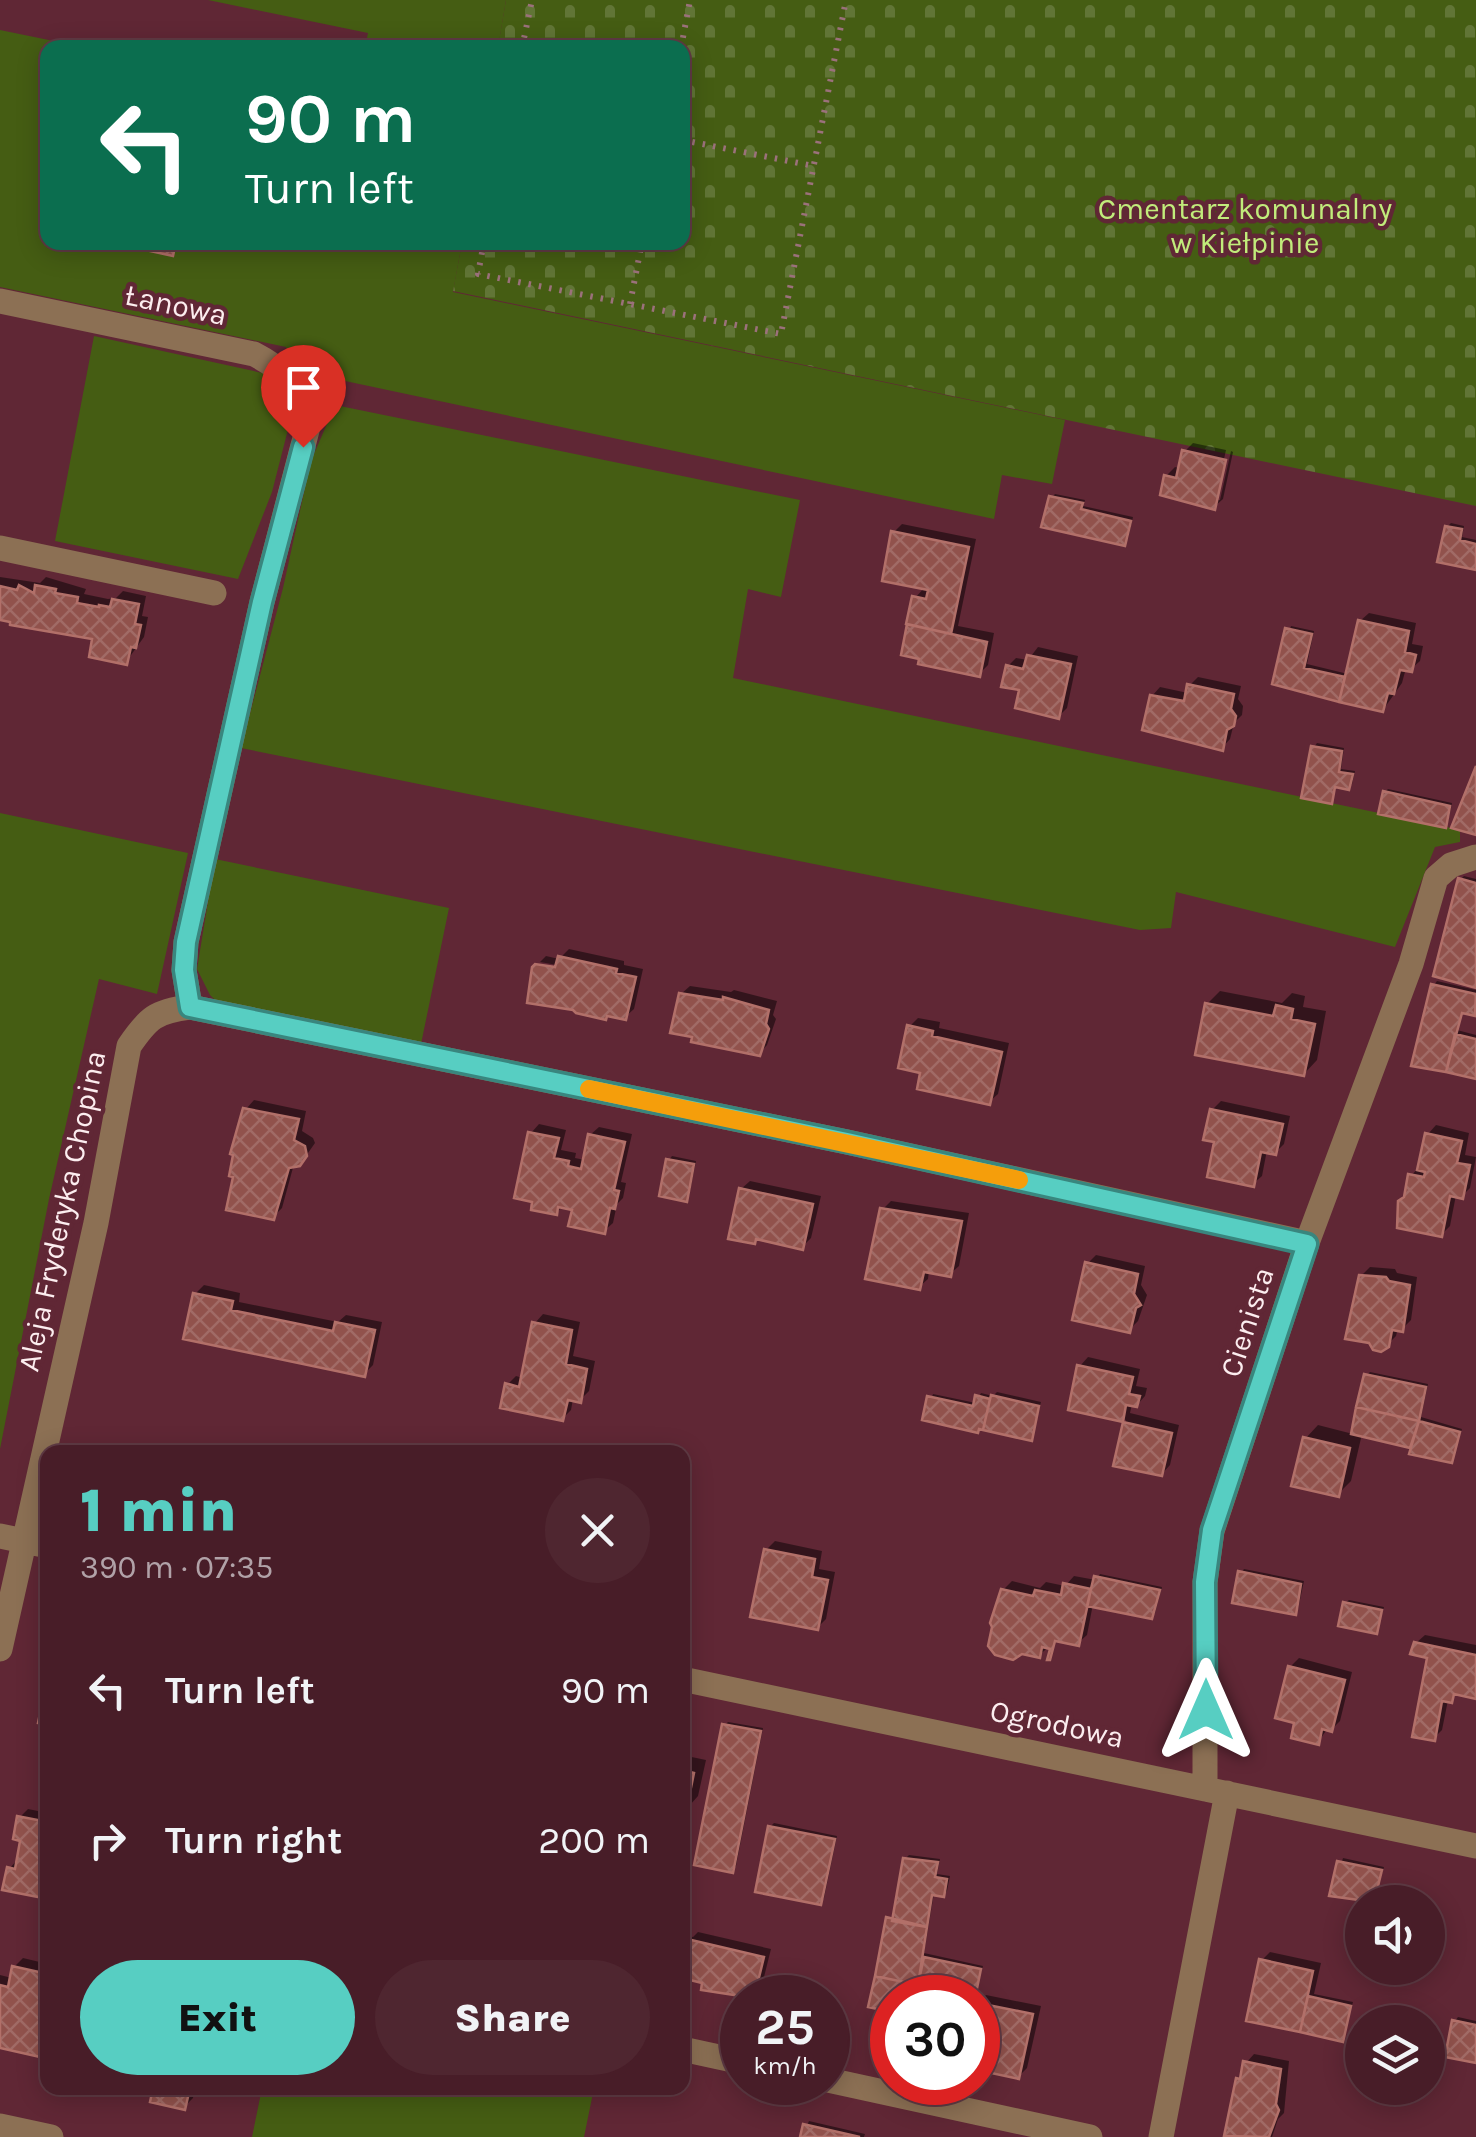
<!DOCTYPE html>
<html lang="en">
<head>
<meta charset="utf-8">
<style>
	:root { --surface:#481d28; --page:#4f2630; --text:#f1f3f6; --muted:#b1a2a8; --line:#603b45; --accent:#57cec2 }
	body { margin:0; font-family:Karla,sans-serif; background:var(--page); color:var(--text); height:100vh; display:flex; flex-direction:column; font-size:38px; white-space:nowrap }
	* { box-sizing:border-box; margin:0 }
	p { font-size:32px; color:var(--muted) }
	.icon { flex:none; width:55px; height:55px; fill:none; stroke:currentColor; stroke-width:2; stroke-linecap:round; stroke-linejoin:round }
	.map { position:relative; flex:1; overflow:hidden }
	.details { position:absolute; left:40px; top:1445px; width:650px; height:650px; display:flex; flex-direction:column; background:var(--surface); border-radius:20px; box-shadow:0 5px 25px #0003,0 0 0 2px var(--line) }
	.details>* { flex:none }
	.guide { position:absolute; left:40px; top:40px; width:650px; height:210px; border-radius:20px; box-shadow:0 5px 25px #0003,0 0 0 2px var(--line); background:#0b6e4f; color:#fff; overflow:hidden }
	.controls { position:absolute; left:1345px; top:1885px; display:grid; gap:20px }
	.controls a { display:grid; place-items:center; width:100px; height:100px; border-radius:50%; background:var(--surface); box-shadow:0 5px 25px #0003,0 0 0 2px var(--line); font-size:50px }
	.speed { position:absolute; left:720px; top:1975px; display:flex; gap:20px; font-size:50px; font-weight:700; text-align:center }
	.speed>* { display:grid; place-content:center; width:130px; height:130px; border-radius:50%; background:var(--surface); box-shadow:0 5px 25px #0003,0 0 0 2px var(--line); line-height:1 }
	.speed small { font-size:25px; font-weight:400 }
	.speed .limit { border:15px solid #d22; background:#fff; color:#111 }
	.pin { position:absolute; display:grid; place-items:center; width:85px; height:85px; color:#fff; margin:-102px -42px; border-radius:50% 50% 50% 0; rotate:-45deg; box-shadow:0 0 10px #0007 }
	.pin .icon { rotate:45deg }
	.me { position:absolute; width:110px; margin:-55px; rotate:0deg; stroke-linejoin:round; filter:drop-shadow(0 0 8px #0008) }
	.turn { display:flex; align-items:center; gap:35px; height:210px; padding:0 40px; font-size:45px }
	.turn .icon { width:130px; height:130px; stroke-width:2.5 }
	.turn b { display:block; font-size:70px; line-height:85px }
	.round { display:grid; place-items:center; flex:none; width:105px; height:105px; border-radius:52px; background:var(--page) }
	.summary { display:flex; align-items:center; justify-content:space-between; height:170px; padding:0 40px }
	h1 { font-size:60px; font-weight:800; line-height:75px; color:var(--accent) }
	.primary-button { display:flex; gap:20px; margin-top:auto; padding:20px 40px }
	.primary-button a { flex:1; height:115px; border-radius:60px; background:var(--accent); color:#111; font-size:40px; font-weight:800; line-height:115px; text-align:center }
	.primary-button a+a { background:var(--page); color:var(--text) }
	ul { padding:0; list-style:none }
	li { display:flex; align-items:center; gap:30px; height:150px; padding:0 40px }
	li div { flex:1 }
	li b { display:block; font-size:38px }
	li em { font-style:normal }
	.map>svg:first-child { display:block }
	.green { fill:#455d13 }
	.cemetery { fill:url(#cemetery-stones) }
	.shadow { fill:#0007 }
	.building { fill:url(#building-cross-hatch); stroke:#b27069; stroke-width:2.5 }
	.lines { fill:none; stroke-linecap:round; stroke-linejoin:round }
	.path { stroke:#9b717b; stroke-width:6; stroke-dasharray:2.5 8; stroke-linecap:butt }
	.minor { stroke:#8c7054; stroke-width:25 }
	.route-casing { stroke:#39867e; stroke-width:25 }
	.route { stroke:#57cec2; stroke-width:18 }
	.slow { stroke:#f59e0b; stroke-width:18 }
	.labels { text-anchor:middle; stroke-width:9; stroke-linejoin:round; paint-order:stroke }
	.park-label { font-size:30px; fill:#c1ec7b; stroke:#602735 }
	.street-label { font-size:30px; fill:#fcedef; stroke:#602735 }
</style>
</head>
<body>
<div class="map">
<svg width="1476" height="2137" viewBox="0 0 1476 2137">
	<defs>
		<pattern id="cemetery-stones" width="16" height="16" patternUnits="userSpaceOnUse" patternTransform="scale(2.5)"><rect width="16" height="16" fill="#455d13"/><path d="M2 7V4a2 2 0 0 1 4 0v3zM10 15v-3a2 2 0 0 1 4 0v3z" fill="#617536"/></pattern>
		<pattern id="building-cross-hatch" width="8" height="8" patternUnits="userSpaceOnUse" patternTransform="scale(2.5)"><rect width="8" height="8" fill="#91524c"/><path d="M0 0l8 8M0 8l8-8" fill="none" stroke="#a16b66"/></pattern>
	</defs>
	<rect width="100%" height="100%" fill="#602735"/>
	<path class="green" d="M208,0H506L498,48L365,47L368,33Z
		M0,30L83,47L48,48V242L462,243L453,292L1065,420L1052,484L1002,475L994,519L298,371L286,347L0,287Z
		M94,336L267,374L294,406L272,492L238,579L55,541Z
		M335,405L800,500L781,597L748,589L733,678L1451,828L1460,831V842L1435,847L1395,947L1176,892L1171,928L1140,930L241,748L283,588L311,461Z
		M0,813L188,853L157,994L99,979L49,1199L0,1449Z
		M215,859L449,908L420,1049L222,1007L210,995L197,969Z
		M262,2088H594L584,2137H252Z"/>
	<path class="cemetery" d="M506,0H1476V506L453,291L462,243L682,242V48L498,47Z"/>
	<path class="shadow" d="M1193,443L1226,450L1215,500H1220L1231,451L1233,452L1223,499L1214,507L1166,476L1175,467L1181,469L1184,452Z
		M1055,494L1085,500L1083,506L1133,517L1128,539L1124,543L1051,498Z
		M1451,523L1464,526L1462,537L1476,540V568L1447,527Z
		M902,524L976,539L958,626L994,633L988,665L979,674L915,598L925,587L894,532Z
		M0,577L40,583L46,577L86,589L84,594L108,599L116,598L123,591L146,596L142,616L148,617L144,637L126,662L95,637L0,617Z
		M1369,613L1416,623L1412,644L1423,646L1420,661L1411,669L1406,668L1402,683L1383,710L1275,682L1291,626L1314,631L1307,664L1348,674L1360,621Z
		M1038,647L1078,656L1067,708L1059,716L1008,666L1016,658L1028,660Z
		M1198,677L1241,686L1238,699L1243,706L1242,715L1234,723L1230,739L1222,748L1152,696L1160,687L1188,693L1190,685Z
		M1317,743L1344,748L1341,769L1355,771L1352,784L1348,787L1337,785L1331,802L1314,747Z
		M1388,789L1452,803L1448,822L1445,825L1385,792Z
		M1464,876L1476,879V984L1460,880Z
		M569,949L624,961V965L643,969L634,1009L625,1017L534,968L538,964V967H568L540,962L546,956L559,959Z
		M1437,981L1476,990V1011H1463L1457,1030L1476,1035V1077L1414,1064L1434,985Z
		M690,986L731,992L734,990L777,1001L773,1015L776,1019L767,1045L759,1054L681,994Z
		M1220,991L1282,1003L1292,993L1305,996L1303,1007L1326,1011L1317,1060L1304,1074L1207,1004Z
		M918,1018L940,1022L939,1028L1009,1043L998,1094L989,1102L923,1071L910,1026Z
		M254,1100L306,1111L302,1131L313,1138L315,1143L301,1163L294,1164L282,1208L273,1217L236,1175V1153L246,1109Z
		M1221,1101L1290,1116L1284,1144L1276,1152L1267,1150L1262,1176L1253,1184L1217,1140L1212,1110Z
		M539,1124L566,1130L561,1150L576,1153L575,1158L585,1160L590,1135L599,1127L632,1134L621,1182L626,1183L623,1198L617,1204L613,1223L604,1231L574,1208L563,1206L556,1213L531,1133Z
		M1436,1125L1469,1133L1465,1155L1476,1157L1470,1188L1462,1196L1456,1195L1450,1226L1441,1235L1406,1197L1411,1176L1419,1167L1428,1134Z
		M672,1156L696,1161L689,1196L686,1199L669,1160Z
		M750,1181L821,1196L811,1238L802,1247L758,1237L754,1241L741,1189Z
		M891,1201L969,1213L959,1266L950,1274L929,1270L928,1279L919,1287L882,1210Z
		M1096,1255L1145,1266L1141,1285L1147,1295L1138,1321L1129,1330L1087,1264Z
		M1370,1267L1395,1269L1397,1273L1417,1277L1411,1320L1402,1329L1398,1328L1396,1336L1387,1345L1361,1276Z
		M204,1285L240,1293L239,1302L338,1322L346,1315L382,1322L373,1365L364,1374L195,1294Z
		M543,1314L580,1322L573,1356L595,1361L589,1391L580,1400L573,1399L571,1410L562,1419L507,1385L516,1376L523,1378L535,1323Z
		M1088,1357L1140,1369L1136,1386L1147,1388L1145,1396L1137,1405L1132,1404L1130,1413L1179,1425L1170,1465L1162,1474L1116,1464L1126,1420L1071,1408L1080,1366Z
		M1370,1372L1428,1384L1421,1417L1462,1429L1451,1460L1413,1446L1362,1434L1351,1481L1338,1494L1305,1439L1318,1425L1353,1434L1367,1375Z
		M997,1392L1041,1402L1031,1438L925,1418L933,1394L976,1403L981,1393L993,1396Z
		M775,1541L822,1551L819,1569L835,1572L826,1619L817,1628L766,1550Z
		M1244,1569L1304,1581L1298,1609L1295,1613L1241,1573Z
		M1100,1574L1162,1587L1155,1613L1151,1617L1093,1604L1087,1635L1078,1643L1059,1639L1039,1655L1003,1590L1012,1581L1040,1588L1046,1582L1065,1586L1074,1576L1096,1580Z
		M1349,1600L1384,1607L1376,1631L1345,1603Z
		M1425,1635L1476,1645V1697L1458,1693L1448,1700L1442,1730L1434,1738L1430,1656L1416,1643Z
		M1299,1658L1352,1672L1340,1721L1332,1729L1328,1728L1318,1742L1297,1721L1290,1667Z
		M728,1722L763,1728L736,1866L732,1870L725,1725Z
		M682,1755L706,1760L698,1796L682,1814Z
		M28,1809L48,1813V1896L9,1869L17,1860L23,1839L19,1818Z
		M774,1823L837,1836L824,1898L821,1902L770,1827Z
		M909,1855L940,1859L937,1874L950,1876L947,1891L943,1895L934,1893L924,1953L983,1966L974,1995L924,1984L922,1998H892V2010L871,2005L889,1918L896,1915L905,1859Z
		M1343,1858L1384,1867L1373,1902L1332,1894Z
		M698,1932L771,1949L761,1989L753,1998L705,1981L682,1968V1935L693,1937Z
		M1270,1952L1321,1963L1314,1994L1353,2002L1342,2039L1249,2019L1261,1961Z
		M23,1958L48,1964V2047L39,2055L0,2046V1975L12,1978L14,1967Z
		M986,1995L1041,2006L1027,2068L1018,2077L991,2061L978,2058V2003Z
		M1458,2017L1476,2021V2060L1455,2021Z
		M1254,2054L1289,2061L1284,2113L1278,2119L1272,2137L1227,2134L1238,2080L1244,2074L1246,2063Z
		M155,2088H195L193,2098L184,2107L153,2100Z
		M809,2121L865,2134L864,2137H802Z"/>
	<path class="building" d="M109,242H176L173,256Z
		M1182,450L1226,460L1215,510L1160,495L1164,475L1176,478Z
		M1049,496L1083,503L1081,509L1131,521L1125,546L1041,527Z
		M1445,526L1462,529L1460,540L1476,544V570L1437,562Z
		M891,531L969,547L951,634L906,624L912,596L926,599L928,590L882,581Z
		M19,585L34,593L35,585L56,589L55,593L78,597L77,603L99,607V605L110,607L112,599L139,604L135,624L141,625L136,648L131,647L127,665L89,657L92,639L10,625V622L0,620V586L17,590Z
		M1358,620L1409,631L1405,652L1416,655L1412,672L1400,670L1394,694L1388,693L1383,712L1339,702Z
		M907,624L987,642L980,677L918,664L919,659L901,655Z
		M1285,628L1312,634L1304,668L1345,677L1339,702L1272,684Z
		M1027,655L1071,664L1059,719L1015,708L1019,690L1001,687L1006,665L1023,669Z
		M1187,684L1234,694L1231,709L1236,716L1234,726L1227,730L1223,751L1142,730L1150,695L1184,701Z
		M1311,746L1342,751L1339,772L1353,774L1349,790L1335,787L1332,804L1301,798Z
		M1476,766V835L1451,828Z
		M1383,791L1450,806L1446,828L1378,814Z
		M1458,878L1476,883V988L1433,976Z
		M558,956L617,969L616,973L636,977L626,1020L607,1016L606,1020L576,1013L573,1010L527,1003L532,967L535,964L555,967Z
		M1431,984L1476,994L1475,1016L1462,1013L1446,1072L1411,1066Z
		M679,993L723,1000V997L769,1010L766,1024L769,1029L760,1056L691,1042L692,1037L670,1033Z
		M1205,1003L1273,1016L1276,1005L1293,1009L1291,1019L1315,1024L1304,1076L1195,1055Z
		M907,1025L933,1031L932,1036L1002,1052L990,1105L917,1089L920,1073L898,1068Z
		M1455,1034L1476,1039V1079L1446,1072Z
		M243,1108L299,1119L294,1140L305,1146L307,1156L300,1166L289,1168L274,1220L226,1210L233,1177L229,1176L233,1155L230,1154Z
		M1210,1109L1283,1124L1276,1155L1261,1152L1254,1187L1207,1177L1214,1142L1203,1140Z
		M528,1132L559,1138L554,1158L569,1161L568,1166L581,1169L588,1134L625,1142L614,1190L619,1191L615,1209L610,1208L605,1234L568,1226L572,1210L558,1207L557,1215L531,1210L532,1202L514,1198Z
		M1425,1133L1462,1141L1457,1163L1470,1165L1463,1199L1450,1196L1442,1237L1397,1228L1398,1201L1404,1197L1408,1174L1424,1177L1425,1172L1417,1170Z
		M666,1159L694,1164L687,1202L659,1196Z
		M739,1188L813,1204L803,1250L756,1239L755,1244L728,1239Z
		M880,1208L962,1221L951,1277L924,1272L920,1290L865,1279Z
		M1085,1262L1138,1274L1134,1294L1141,1305L1136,1308L1130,1333L1072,1320Z
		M1359,1275L1386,1277L1389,1281L1410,1285L1403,1332L1392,1330L1389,1347L1381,1352L1373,1350L1369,1343L1345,1339Z
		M193,1293L233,1301L231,1310L333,1331L335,1322L375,1330L365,1377L183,1339Z
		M532,1322L572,1330L566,1364L587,1369L581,1403L568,1400L563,1421L500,1408L505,1383L519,1387Z
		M1077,1365L1133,1377L1129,1394L1140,1396L1137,1407L1126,1405L1123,1422L1068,1410Z
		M1364,1374L1426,1387L1419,1421L1356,1407Z
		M975,1395L990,1399L983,1430L979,1429L978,1433L922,1420L927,1396L973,1406Z
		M991,1395L1039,1406L1032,1441L983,1430Z
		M1356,1407L1419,1421L1410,1448L1351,1434Z
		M1419,1421L1460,1432L1452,1463L1409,1454Z
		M1123,1422L1172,1433L1162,1476L1113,1466Z
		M1303,1437L1350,1448L1339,1497L1291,1486Z
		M764,1549L815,1559L812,1577L828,1580L818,1630L750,1617Z
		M1238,1571L1301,1584L1296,1615L1232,1603Z
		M1094,1576L1160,1590L1152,1619L1087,1606Z
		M1063,1583L1091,1589L1079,1646L1055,1641L1050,1660H1047L1050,1649L1042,1647L1040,1658L1022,1654L1013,1660L995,1655L988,1646L992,1627L990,1623L1001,1589L1033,1596L1035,1590L1061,1595Z
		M1343,1602L1382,1610L1377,1634L1338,1626Z
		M1414,1642L1476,1655V1699L1454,1694L1452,1703L1442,1701L1435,1741L1412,1737L1427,1658L1410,1654Z
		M1288,1666L1345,1680L1332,1732L1322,1729L1319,1745L1291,1738L1294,1723L1275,1718Z
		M48,1674V1725L38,1723Z
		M722,1724L761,1731L733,1873L694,1865Z
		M682,1770L694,1773L686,1812H682Z
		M17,1816L48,1822V1899L2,1890L7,1867L15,1869L20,1841L13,1839Z
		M768,1826L835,1839L821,1905L755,1892Z
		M903,1858L938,1862L935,1877L947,1879L944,1897L932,1895L927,1927L892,1921Z
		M1337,1861L1382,1870L1374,1902L1329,1896Z
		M886,1917L927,1927L918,1985L875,1976Z
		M687,1939L764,1957L754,1998L701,1990L702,1983L682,1978Z
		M924,1957L981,1969L975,1998L918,1985Z
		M1259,1959L1313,1971L1300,2032L1246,2021Z
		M12,1966L48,1974V2025L40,2057L0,2048V1985L8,1987Z
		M875,1976L918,1985L916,1998H892V2012L868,2007Z
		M1308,1996L1351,2006L1343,2042L1300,2032Z
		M978,2003L1033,2014L1019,2079L991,2073L989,2064L978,2061Z
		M1452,2020L1476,2025V2063L1445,2057Z
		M1243,2061L1281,2069L1276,2104L1279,2110L1269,2137L1224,2136L1236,2078L1240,2079Z
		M153,2088H190L185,2110L150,2102Z
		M803,2124L860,2137H800Z"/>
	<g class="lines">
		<path class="path" d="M522,48L532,0
			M681,48L690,0
			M682,140L814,166
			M484,242L478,274L781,334L846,0
			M630,304L642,242"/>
		<path class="minor" d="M0,301L254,354C285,370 296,384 311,415L262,602L186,942L184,970L190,1007
			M0,548L214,593
			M0,1536L48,1546
			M0,1649L96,1223L129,1046C148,1018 156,1011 190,1007L847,1142L1307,1243
			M682,1679L1476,1846
			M1205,1789V1582L1212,1531L1307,1243L1411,964L1436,878L1451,865L1476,857
			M682,2049L742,2062
			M828,2080L1090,2137
			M0,2126L51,2137
			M1161,2137L1227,1793"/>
	</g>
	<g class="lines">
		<defs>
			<path id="route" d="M303,447L262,602L186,942L184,970L190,1007L847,1142L1307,1244L1212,1530L1205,1582L1206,1710"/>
		</defs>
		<use href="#route" class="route-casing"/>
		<use href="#route" class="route"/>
		<path class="slow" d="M589,1089L1019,1180"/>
	</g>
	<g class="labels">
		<g class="park-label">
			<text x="1245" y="219">Cmentarz komunalny<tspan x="1245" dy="34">w Kiełpinie</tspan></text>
		</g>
		<g class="street-label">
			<text transform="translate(176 305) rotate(12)" y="10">Łanowa</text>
			<text transform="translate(62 1211) rotate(-78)" y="10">Aleja Fryderyka Chopina</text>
			<text transform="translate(1247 1322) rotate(-72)" y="10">Cienista</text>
			<text transform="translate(1057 1724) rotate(12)" y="10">Ogrodowa</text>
		</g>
	</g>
</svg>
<div class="controls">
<a><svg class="icon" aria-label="sound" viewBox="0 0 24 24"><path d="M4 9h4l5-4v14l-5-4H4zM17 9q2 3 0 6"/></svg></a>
<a><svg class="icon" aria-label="layers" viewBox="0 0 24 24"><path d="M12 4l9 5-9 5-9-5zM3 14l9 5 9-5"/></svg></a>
</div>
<div class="speed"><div>25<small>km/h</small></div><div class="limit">30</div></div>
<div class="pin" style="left:303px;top:447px;background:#d93025"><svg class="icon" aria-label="arrive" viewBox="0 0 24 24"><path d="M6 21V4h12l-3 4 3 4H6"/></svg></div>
<svg class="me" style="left:1206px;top:1710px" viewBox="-20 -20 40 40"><path d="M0-17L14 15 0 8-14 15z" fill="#57cec2" stroke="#fff" stroke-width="4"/></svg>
<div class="guide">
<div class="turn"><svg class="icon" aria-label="left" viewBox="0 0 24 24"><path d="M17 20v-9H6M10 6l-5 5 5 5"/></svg><div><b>90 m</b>Turn left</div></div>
</div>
<section class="details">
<div class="summary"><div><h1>1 min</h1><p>390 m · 07:35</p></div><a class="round"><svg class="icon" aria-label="close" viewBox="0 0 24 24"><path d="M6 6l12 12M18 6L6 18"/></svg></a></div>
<ul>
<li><svg class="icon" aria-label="left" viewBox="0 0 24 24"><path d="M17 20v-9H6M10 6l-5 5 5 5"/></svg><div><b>Turn left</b></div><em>90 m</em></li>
<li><svg class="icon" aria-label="right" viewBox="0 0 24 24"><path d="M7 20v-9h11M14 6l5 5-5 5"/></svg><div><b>Turn right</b></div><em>200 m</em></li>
</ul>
<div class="primary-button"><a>Exit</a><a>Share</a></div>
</section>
</div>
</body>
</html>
